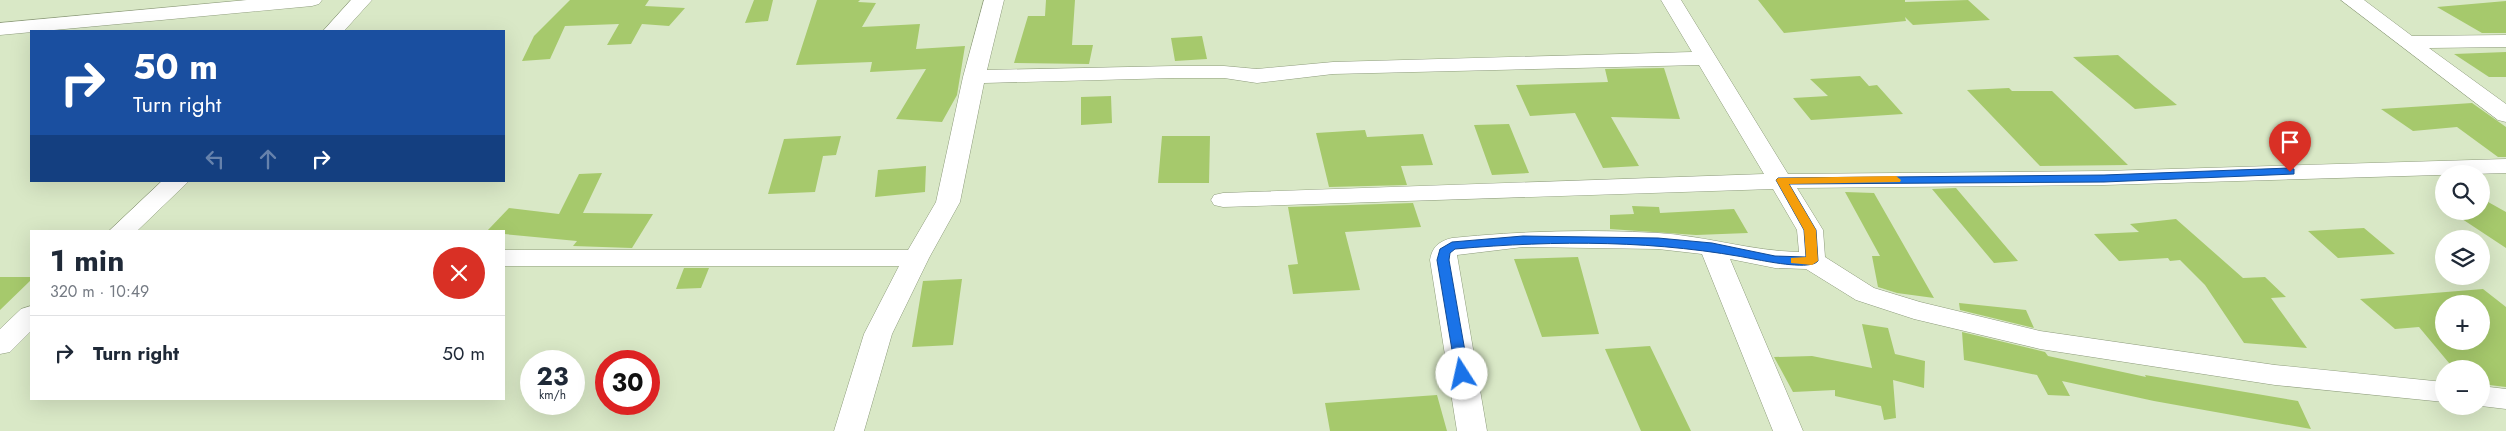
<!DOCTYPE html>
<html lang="en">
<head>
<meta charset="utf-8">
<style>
	:root { --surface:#fff; --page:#f2f2f3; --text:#1f2937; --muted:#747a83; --line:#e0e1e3 }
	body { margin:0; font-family:Jost,sans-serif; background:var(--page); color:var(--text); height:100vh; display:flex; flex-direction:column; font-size:19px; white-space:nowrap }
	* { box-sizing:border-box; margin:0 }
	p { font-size:16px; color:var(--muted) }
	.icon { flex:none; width:28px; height:28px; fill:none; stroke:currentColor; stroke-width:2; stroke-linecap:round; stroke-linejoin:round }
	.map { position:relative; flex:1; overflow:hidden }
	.drawer { position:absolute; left:30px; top:230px; width:475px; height:170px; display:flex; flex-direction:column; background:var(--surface); border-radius:0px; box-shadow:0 5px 20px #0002 }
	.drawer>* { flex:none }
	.top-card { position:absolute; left:30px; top:30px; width:475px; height:152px; border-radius:0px; box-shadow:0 5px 20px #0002; background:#1a4fa0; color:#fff; overflow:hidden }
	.controls { position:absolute; left:2435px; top:165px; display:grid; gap:10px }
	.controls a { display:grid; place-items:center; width:55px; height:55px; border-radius:50%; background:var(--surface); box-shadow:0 5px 20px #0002; font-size:25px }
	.speed { position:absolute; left:520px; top:350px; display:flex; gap:10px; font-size:25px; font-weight:700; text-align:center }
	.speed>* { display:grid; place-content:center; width:65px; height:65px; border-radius:50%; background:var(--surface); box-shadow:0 5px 20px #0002; line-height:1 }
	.speed small { font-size:12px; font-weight:400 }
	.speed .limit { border:8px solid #d22; background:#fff; color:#111 }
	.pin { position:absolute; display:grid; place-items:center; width:42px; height:42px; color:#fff; margin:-51px -21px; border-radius:50% 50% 50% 0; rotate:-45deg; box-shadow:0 0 5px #0007 }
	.pin .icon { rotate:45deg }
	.me { position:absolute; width:55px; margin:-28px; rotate:350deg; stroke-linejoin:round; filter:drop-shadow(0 0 4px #0008) }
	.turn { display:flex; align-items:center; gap:18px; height:105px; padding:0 20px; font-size:22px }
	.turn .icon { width:65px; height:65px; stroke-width:2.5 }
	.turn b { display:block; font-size:35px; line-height:42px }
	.lanes { display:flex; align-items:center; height:48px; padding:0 20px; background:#0003; justify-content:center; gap:25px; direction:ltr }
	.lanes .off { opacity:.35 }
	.round { display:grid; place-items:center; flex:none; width:52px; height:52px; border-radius:26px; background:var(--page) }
	.headline { display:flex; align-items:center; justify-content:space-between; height:85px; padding:0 20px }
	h1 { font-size:30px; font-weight:700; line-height:38px }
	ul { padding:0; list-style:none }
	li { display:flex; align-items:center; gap:15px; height:75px; padding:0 20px; border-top:1px solid var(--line) }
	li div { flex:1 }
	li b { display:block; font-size:19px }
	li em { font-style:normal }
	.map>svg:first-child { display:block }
	.building { fill:#a6c96c; fill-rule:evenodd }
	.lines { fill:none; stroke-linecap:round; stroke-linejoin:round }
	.minor-casing { stroke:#8d9b7b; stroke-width:1 }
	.minor { fill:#fff; fill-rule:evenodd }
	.route { fill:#1a73e8; stroke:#114b97 }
	.slow { fill:#f59e0b }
</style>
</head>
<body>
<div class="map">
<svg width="2506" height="431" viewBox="0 0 2506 431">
	<rect width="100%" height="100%" fill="#d9e8c6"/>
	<path class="building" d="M570,0H649L645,6L685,8L669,26L642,24L631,44L607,45L619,24L565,26L550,59L522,61L534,36Z
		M754,0H773L768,21L745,23Z
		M817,0H860L858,2L876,3L862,27L920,24L916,49L965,46L957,95L942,122L896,119L926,69L870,72L872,62L796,65Z
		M1046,0H1075L1072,45H1093L1089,64L1014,63L1028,16H1045Z
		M1758,0H1905V2L1968,0L1990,20L1913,25L1905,17L1906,21L1784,33Z
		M2506,1V33H2482L2437,7Z
		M1202,36L1207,59L1175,61L1171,38Z
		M2506,52V77H2489L2454,54Z
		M2118,55L2155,87L2177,105L2135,109L2073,57Z
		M1664,68L1680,119L1611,117L1639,166L1603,168L1575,113L1530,116L1516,85L1608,82L1605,69Z
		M1860,76L1869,86L1877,85L1903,114L1811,120L1793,98L1828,96L1810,79Z
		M2009,88L2012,91H2052L2128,165L2040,166L1967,90Z
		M1111,96L1112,123L1081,125V97Z
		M2472,103L2506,127V157H2498L2457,127L2413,131L2381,109Z
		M1509,124L1529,173L1492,175L1474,125Z
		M1365,130L1367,137L1423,134L1433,165L1401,166L1407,185L1329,187L1316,133Z
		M841,136L836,155L823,156L815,192L768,194L784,139Z
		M1162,136H1210L1209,183H1158Z
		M926,166L925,192L875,197L878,170Z
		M602,173L583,213L653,214L632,248L573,246L577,241L504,234V231H487L509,208L559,214L579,174Z
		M1956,188L2018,261L1994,263L1932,189Z
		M1845,192L1874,193L1934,298L1897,293L1878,287L1872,256H1880Z
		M2481,198L2506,212V248L2450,211H2481Z
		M1413,203L1421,227L1345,232L1360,290L1293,294L1288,265L1298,264L1288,207Z
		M1632,206L1659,207L1660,213L1734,209L1748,233L1696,235L1610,229V215L1634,214Z
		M2176,219L2243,278L2265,277L2286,297L2271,298L2307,348L2244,343L2205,285L2180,260L2170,261L2168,258L2119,261L2094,234L2139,232L2130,224Z
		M2364,228L2395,254L2338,258L2308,231Z
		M1578,257L1599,334L1542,337L1514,259Z
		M684,268H709L701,288L676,289Z
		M0,277H31V280L0,310Z
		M962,279L953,345L912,347L923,281Z
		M2483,289L2506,307V387L2481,384V369H2454L2419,327L2395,329L2360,299ZM2444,304H2481V341H2444Z
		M1959,303L2026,310L2034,328L1960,310Z
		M1862,324L1888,328L1895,354L1925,361L1924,388L1893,380L1896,418L1884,420L1881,406L1835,396V390L1793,392L1774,357L1812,356L1872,368Z
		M1962,332L2045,352L2048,356L2146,377L2145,375L2298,401L2311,429L2154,401L2062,381L2070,396L2048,395L2037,375L1964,360Z
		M1650,346L1691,431H1641L1605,349Z
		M1437,395L1447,431H1330L1325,403Z"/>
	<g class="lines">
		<defs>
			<path id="minor" d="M247,0H322L319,4L312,6L0,35V23Z
				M351,0H372L344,31H323Z
				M984,0H1004L987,70L1174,66H1224L1257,69L1333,62L1692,52L1661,0H1681L1788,174L2104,171L2506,159V173L2104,185L1797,188L1823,230L1825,257L1874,288L1920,302L2040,331L2275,365L2444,382V402L2275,385L2040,349L1914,319L1856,300L1806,269L1775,268L1730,259L1803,431H1773L1702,254L1658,249L1523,247L1457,255L1487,431H1457L1430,260C1432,247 1439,241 1452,238C1520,231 1590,229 1658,233C1706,236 1751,251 1799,252L1797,230L1773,189L1223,207L1214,205L1211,200L1214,195L1223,193L1764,174L1699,65L1333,74L1257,83L1224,78H1174L984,83L960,202L929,258L892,334L864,431H834L864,334L899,266H504V250H908L936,202L963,77Z
				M2341,0H2364L2412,36L2506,35V47L2429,48L2506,104V122L2498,120Z
				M162,181H189L137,231H109Z
				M31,306V331L10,352L0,354V329L21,309Z
				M2481,386L2506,389V409L2481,406Z"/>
		</defs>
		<use href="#minor" class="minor-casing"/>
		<use href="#minor" class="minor"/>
	</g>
	<path class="route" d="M2290,168L2294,169V174L2104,182L1789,184L1816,230L1818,261C1811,270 1770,262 1759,260C1659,240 1557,240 1455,249L1450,253L1449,260L1469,374L1462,379L1456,374L1437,260L1440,249L1452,242L1523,236L1658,238L1712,243L1775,256L1806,257L1804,230L1776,180L1778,178L2104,175Z"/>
	<path class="slow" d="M1896,176L1901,180L1900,182L1789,184L1816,230L1818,261L1812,265L1791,263V258L1806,257L1804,230L1776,180L1778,178Z"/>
</svg>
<div class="controls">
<a><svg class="icon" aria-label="search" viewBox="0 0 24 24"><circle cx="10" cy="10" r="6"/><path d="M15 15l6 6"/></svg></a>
<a><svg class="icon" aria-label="layers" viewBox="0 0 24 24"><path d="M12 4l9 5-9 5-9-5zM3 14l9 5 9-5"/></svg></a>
<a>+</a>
<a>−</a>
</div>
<div class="speed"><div>23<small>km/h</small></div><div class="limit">30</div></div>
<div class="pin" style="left:2290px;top:172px;background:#d93025"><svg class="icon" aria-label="arrive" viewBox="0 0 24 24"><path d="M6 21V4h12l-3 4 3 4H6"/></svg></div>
<svg class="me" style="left:1462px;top:374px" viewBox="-20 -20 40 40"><circle r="19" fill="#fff"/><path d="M0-13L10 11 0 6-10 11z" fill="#1a73e8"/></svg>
<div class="top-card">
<div class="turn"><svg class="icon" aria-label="right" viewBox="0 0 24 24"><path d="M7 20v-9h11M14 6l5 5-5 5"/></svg><div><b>50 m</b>Turn right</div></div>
<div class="lanes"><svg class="icon off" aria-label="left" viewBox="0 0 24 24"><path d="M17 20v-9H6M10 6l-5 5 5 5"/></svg><svg class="icon off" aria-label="ahead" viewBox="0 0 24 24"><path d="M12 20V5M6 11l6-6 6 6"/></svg><svg class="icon" aria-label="right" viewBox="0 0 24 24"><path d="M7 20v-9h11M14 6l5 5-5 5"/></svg></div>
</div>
<section class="drawer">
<div class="headline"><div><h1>1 min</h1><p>320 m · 10:49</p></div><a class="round" style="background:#d93025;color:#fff"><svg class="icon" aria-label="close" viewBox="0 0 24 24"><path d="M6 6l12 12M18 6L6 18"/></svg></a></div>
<ul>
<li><svg class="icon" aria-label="right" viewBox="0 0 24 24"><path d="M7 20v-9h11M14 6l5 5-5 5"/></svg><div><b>Turn right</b></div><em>50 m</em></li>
</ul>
</section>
</div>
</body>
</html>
